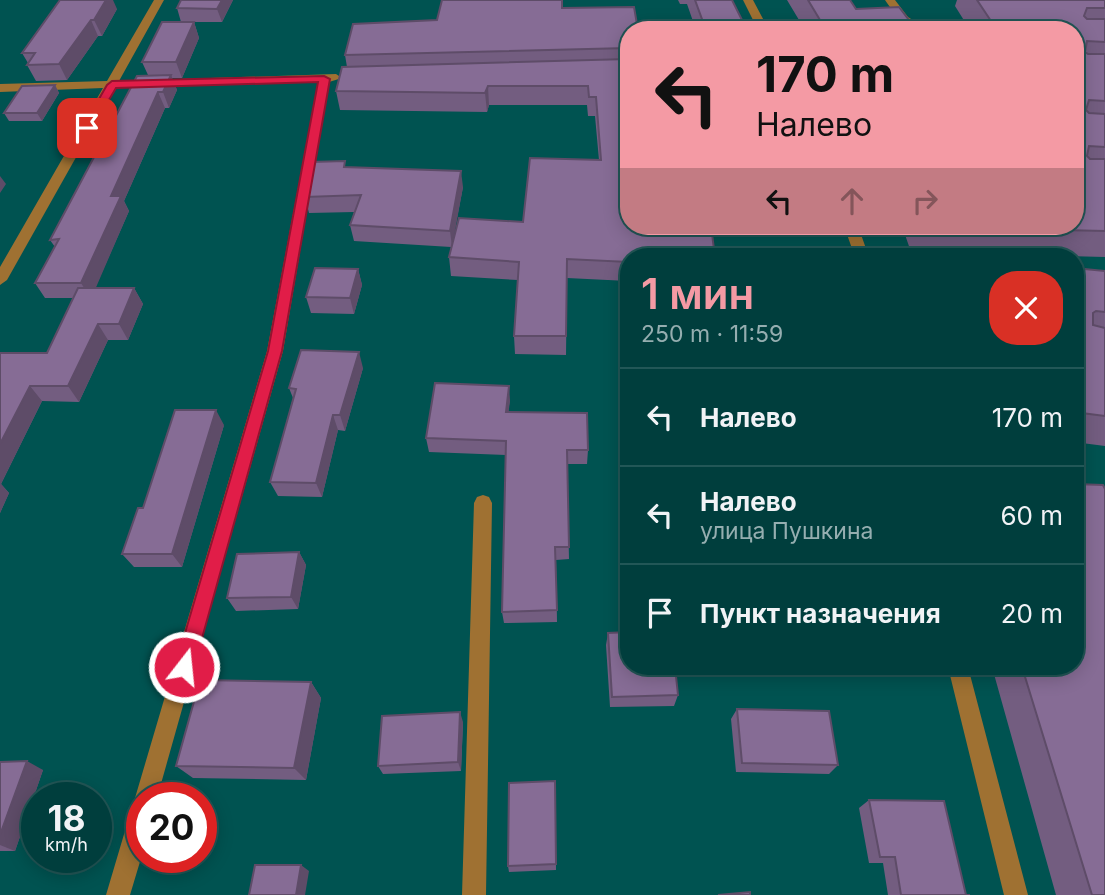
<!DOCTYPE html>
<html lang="ru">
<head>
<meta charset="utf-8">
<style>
	:root { --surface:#003e3d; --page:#0e4948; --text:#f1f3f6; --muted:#95aeb0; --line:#225757; --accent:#f49aa4 }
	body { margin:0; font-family:Inter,sans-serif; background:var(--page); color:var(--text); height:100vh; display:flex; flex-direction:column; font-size:26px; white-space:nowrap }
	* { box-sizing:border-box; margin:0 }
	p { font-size:23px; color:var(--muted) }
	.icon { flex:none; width:38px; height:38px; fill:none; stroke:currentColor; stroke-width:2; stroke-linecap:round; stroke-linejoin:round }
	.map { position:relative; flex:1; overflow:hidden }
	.panel { position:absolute; left:620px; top:248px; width:464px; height:427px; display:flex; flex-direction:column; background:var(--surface); border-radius:28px; box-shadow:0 4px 18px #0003,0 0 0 2px var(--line) }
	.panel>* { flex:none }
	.top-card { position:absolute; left:620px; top:21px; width:464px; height:214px; border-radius:28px; box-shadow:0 4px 18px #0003,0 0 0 2px var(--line); background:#f49aa4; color:#111; overflow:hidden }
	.speed { position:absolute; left:21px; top:782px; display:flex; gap:14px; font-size:35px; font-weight:700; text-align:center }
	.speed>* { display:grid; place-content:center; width:91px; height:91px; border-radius:50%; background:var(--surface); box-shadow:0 4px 18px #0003,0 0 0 2px var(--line); line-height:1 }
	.speed small { font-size:18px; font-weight:400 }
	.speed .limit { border:10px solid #d22; background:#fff; color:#111 }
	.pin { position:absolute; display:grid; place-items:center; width:60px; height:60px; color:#fff; margin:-30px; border-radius:14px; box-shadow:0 4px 10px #0006 }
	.me { position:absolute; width:77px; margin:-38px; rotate:16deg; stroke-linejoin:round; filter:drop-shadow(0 0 5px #0008) }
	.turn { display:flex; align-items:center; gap:24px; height:147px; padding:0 21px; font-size:32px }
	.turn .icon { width:91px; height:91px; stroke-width:2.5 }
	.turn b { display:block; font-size:49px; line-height:60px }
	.lanes { display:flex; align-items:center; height:66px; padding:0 21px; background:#0003; justify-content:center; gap:35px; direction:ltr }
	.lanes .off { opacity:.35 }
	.round { display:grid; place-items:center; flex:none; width:74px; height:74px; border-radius:28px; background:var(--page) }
	.overview { display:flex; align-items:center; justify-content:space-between; height:119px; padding:0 21px }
	h1 { font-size:42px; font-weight:600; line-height:52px; color:var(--accent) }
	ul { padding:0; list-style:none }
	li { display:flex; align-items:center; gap:21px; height:98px; padding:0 21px; border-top:2px solid var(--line) }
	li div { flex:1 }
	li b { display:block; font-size:26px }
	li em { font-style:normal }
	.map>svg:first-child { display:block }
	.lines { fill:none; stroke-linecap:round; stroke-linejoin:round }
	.minor { fill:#9f7132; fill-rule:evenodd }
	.wall { fill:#735d80 }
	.shaded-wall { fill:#5e4c68 }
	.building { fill:#866c95; stroke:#5e4c68; stroke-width:2 }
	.route { fill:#e11d48; stroke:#92132f; stroke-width:2 }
</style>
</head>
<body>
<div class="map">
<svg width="1105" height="895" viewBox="0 0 1105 895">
	<rect width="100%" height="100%" fill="#005351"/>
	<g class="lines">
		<path class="minor" d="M154,0H164L119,81L336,74L342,78L329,82L283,351L157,798H142V855L130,895H106L130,814L137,804L135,798L267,351L318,82L115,88L7,280L0,285V267L103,88L0,92V84L107,81Z
			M743,0H753L769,30H758Z
			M885,0H895L908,17L928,30C906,30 897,17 885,0Z
			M844,226H858L869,257H855Z
			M483,495L489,497L492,503L486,895H462L474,503L477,497Z
			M948,667H968L1028,895H1004Z"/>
	</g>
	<path class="wall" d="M60,0L117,9L102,36H98L67,80L36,81L27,65L28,63L22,53Z
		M181,0H233L222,22H194L199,38L182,78H172L177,90L169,108H165L124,201L129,211L95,288H134L143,304L128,340H108L79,402L42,401L1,484L9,493L0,513V353H47L73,298H45L35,283L55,247L50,240L148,75L142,62L181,22L177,8Z
		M678,0H732L747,30H696L687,4H680Z
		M787,0H850L856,9L912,24L965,22L955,6L957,0H1105V257L911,252L902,226H1074V30H805Z
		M562,8L628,30V281L567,278L566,355L515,354L514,336L518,280L451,276L449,257L451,247L354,241L350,225L354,212L309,213L305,197L346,168L463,187L453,239L523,222L599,160L595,116H588L587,105H489L487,112L340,110L336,91L347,67L345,55L437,20Z
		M55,85L59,93L42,121H9L4,113Z
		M772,226H805L804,231H773Z
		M1074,268L1105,271V446L1074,442Z
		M358,269L362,285L354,314L311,313L306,297Z
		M363,368L345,431L338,430L322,497L278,496L270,482L293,398L289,388Z
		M510,400L508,412L588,450L587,464H567L569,559L556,560L557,622L504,623L502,612L506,455L429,452L426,438Z
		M224,425L182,567H134L122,554Z
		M299,552L306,565L298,609L236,611L227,598Z
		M608,633L678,695L674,706L610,707L606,645Z
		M992,667H1074L1105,895H1056Z
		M311,682L321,698L306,780L193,778L176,766Z
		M737,709L838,765L829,774L736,772L731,719Z
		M463,722L461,771L383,774L378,766Z
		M0,762L43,770L15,851H0Z
		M555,781L556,870L509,872L508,866Z
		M869,800L966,895H970H888L883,863H869L859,808Z"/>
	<path class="shaded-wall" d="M106,0H113L117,9L102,36L94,20Z
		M222,0H233L222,22L217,9Z
		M91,20L98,36L67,80L59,64Z
		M194,22L199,38L182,78L176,62Z
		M171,75L177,90L169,108L163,92Z
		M55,85L59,93L42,121L37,113Z
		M488,86L489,105L487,112L485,93Z
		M158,92L165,108L124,201L129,211L91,299L81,283L111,196Z
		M461,171L463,187L452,247L450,231Z
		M0,176L6,184L0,193Z
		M358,269L362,285L354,314L350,298Z
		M134,288L143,304L128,340L119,324Z
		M98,324L108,340L79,402L68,386Z
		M359,352L363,368L345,431L340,415Z
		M30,386L42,401L1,484L9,493L0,513V444Z
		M509,386L510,400L507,426L506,412Z
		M216,410L224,425L182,567L172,554Z
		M333,415L338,430L322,497L316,483Z
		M299,552L306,565L298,609L291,597Z
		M311,682L321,698L306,780L294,768Z
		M460,712L463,722L461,771L458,762Z
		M27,761L43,770L15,851L0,845V835Z
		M301,865L309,871L305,895H296Z"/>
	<path class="building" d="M60,0H106L94,20H91L59,64L27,65L35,53H22Z
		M181,0H222L217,9L177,8Z
		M442,0H562V8L634,7L638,30H628V48L345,55L353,24L437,20Z
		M695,0H732L747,30H706Z
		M808,0H850L856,9L899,7L912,24L991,21L977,0H1105V8H1087L1084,16L1087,19H1105V42L1087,41L1085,52L1088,54H1105V101L1089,100L1086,110L1089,113L1105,114V147L1089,146L1087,156L1090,159H1105V231L922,227V226H1074V30H826Z
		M162,22H194L176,62H142Z
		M628,59V226H711L715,257H628V262L567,259L566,336H514L519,262L449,257L459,218L523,222L530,158L601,160L596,97H589L588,86H488L485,93L336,91L342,67Z
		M171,75L163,92H158L111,196H121L81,283H35L59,239L50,240L137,76Z
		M55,85L37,113H4L22,86Z
		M345,161L344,167L461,171L450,231L350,225L361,195L305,197L311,162Z
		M315,268L358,269L350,298L306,297Z
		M1074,268L1105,271V312L1096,311L1093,313V325L1105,328V416L1074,412Z
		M78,288H134L119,324H98L68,386H30L0,444V353H47Z
		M301,350L359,352L340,415H333L316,483L270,482L296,389L289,388Z
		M435,383L509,386L506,412L587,413L588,450H567L569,547H555L557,610L502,612L506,441L426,438Z
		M175,410H216L172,554H122L138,508H143Z
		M1074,484L1103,485L1105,489V895H1092L1022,667H1074Z
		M299,552L291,597L227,598L237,554Z
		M628,632V667H675L678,695L612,697L608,633Z
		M200,680L311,682L294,768L176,766Z
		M737,709L829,711L838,765L742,763Z
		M460,712L458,762L378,766L382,716Z
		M27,761L0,835V762Z
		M555,781L556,864L508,866L509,783Z
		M869,800L944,801L966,895H970H901L895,857H880Z
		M255,865H301L296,895H249Z
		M750,892V895H718Z"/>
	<path class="route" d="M324,76L330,79L282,351L194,667L191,673L184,676L177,673L175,667L268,351L318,82L116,88L91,130L82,128L107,85L112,81Z"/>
</svg>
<div class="speed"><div>18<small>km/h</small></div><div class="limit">20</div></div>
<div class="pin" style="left:87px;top:128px;background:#d93025"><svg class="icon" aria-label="arrive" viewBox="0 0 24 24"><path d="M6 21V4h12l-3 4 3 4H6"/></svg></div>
<svg class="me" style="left:184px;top:667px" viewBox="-20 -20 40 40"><circle r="17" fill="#e11d48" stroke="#fff" stroke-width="3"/><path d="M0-11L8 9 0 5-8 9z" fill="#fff"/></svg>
<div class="top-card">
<div class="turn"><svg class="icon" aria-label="left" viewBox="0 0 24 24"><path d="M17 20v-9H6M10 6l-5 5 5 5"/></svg><div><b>170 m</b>Налево</div></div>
<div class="lanes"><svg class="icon" aria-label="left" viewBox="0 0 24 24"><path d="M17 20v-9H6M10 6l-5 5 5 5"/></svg><svg class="icon off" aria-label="ahead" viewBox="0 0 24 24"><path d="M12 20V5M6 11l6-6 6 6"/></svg><svg class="icon off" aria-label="right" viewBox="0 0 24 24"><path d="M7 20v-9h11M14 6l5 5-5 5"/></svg></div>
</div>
<section class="panel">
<div class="overview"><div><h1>1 мин</h1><p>250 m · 11:59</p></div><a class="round" style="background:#d93025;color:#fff"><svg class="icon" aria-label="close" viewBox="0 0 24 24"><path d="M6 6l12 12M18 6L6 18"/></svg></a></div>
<ul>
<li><svg class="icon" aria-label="left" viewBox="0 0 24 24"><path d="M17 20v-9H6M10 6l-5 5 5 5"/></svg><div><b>Налево</b></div><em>170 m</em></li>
<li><svg class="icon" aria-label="left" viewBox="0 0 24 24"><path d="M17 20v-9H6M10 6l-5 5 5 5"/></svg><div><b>Налево</b><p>улица Пушкина</p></div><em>60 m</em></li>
<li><svg class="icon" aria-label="arrive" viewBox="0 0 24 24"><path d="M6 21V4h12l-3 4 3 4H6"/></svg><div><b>Пункт назначения</b></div><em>20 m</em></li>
</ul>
</section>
</div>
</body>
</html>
